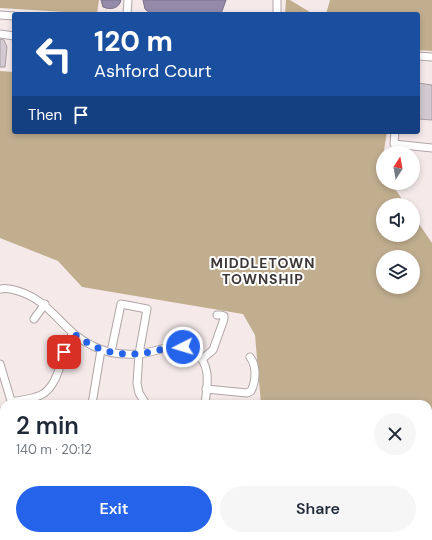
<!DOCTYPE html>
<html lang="en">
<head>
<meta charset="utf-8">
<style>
	:root { --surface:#fff; --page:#f6f6f7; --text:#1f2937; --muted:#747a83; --accent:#2563eb }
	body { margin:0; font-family:"DM Sans",sans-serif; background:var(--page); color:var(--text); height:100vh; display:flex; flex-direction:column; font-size:15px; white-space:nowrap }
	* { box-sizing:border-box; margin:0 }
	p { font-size:13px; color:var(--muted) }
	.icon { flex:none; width:22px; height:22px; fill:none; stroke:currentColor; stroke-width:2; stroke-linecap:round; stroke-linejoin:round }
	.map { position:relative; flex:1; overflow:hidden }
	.drawer { position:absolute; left:0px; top:400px; width:432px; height:140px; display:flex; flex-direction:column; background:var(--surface); border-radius:12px 12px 0 0; box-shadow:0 2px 6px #0003 }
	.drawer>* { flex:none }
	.hud { position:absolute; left:12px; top:12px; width:408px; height:122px; border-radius:4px; box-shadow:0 2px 6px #0003; background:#1a4fa0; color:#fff; overflow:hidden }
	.needle { width:26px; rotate:11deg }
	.tools { position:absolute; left:376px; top:146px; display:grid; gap:8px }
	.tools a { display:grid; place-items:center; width:44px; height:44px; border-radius:50%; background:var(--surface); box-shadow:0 2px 6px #0003; font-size:20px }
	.pin { position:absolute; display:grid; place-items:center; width:34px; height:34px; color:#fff; margin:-17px; border-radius:8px; box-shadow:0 2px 6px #0006 }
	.me { position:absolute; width:44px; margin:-22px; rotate:265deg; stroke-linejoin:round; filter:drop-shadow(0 0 3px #0008) }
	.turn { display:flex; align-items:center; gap:14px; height:84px; padding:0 16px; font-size:18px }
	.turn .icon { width:52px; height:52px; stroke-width:2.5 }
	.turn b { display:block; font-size:28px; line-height:34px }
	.then { display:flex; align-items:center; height:38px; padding:0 16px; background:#0003; gap:8px; font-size:15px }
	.round { display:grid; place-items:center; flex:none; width:42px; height:42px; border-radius:21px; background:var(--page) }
	.head { display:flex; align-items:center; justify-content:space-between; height:68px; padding:0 16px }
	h1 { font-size:24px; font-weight:600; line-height:30px }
	.button { display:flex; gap:8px; margin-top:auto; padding:8px 16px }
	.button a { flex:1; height:46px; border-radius:24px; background:var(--accent); color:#fff; font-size:16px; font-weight:600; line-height:46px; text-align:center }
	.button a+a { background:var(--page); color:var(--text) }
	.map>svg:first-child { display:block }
	.forest { fill:#c1ae8f; fill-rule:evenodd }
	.water { fill:#948aaa; stroke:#7a7288 }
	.building { fill:#d2cad0; stroke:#a89fa5 }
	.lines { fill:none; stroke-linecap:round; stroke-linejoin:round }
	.minor-casing { stroke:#b0a5a6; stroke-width:9 }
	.minor { stroke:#fff; stroke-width:7 }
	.rail { stroke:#5e5959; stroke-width:2 }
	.route { stroke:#2563eb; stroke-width:7; stroke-dasharray:0 12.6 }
	.labels { text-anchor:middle; stroke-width:4; stroke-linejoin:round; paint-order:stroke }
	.district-label { font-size:14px; font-weight:bold; letter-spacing:1px; fill:#3f3637; stroke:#fff }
</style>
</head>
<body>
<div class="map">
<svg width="432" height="540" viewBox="0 0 432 540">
	<rect width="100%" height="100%" fill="#f5e9ea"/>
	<path class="forest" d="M0,0H99L97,14L0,8Z
		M286,0H290L313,14H285Z
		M330,0H432V51L418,50V14H326Z
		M0,71L14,72V132H387L381,168L383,171V183H391L406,205H383V235H413V215L432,243V540H36L61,536H428V404H261L255,335L243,314L82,287L58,261L0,238ZM383,257H413V287H383Z"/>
	<path class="water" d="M101,0H121C119,9 110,10 103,7Z
		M143,0H226L221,14H151L145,9Z"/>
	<path class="building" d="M0,39L4,40L7,47L5,67H0Z
		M418,83L432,85V120L418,119Z"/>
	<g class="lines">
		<defs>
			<path id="minor" d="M127,14L128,0
				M277,14V0
				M0,15L14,16
				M0,34L14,36
				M418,56L432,57
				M395,132L394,144L432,148
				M0,289C6,288 12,289 18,291C52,301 62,332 93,346C106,353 123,355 138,354C150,353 161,348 173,347C181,346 190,347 196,353C212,366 207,386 205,404
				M34,319L45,304
				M111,352L121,304L147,309L139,354L137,383L139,393L146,404
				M202,359L213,350L224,319V316L221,315H217
				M0,364L12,404
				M206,389L247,393L251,391C256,381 257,366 250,357
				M11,402C21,400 32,399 41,395C61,385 61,350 73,333
				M92,404L101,350
				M0,458H4
				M428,504L432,501
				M0,536L4,535
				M16,540L17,536
				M375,540L381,536"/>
		</defs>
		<use href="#minor" class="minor-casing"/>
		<use href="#minor" class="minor"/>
		<path class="rail" d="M428,481L432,478
			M326,540L333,536
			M334,540L341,536"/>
	</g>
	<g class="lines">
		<path class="route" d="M64,352L68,340L73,333C96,351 120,358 150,352C161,350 171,346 183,347"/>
	</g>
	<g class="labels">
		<g class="district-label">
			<text x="263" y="268">MIDDLETOWN<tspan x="263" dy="16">TOWNSHIP</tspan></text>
		</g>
	</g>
</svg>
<div class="tools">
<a><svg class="needle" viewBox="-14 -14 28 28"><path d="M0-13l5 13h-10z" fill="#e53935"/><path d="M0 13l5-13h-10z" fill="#747a83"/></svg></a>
<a><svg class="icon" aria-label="sound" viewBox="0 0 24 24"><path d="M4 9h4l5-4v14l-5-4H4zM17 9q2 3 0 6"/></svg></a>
<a><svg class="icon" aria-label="layers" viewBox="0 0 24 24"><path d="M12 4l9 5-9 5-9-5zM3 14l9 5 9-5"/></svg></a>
</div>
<div class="pin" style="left:64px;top:352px;background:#d93025"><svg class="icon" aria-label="arrive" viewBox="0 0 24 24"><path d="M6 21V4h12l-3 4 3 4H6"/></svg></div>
<svg class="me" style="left:183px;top:347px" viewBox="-20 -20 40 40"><circle r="17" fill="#2563eb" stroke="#fff" stroke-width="3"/><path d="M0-11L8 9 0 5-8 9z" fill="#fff"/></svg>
<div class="hud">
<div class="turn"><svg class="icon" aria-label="left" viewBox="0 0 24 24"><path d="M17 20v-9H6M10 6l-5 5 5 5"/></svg><div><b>120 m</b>Ashford Court</div></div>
<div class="then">Then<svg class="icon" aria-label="arrive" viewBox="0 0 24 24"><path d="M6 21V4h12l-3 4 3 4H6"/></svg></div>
</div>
<section class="drawer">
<div class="head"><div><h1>2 min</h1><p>140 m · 20:12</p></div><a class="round"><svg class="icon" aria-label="close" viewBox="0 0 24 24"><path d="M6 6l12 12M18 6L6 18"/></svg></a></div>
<div class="button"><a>Exit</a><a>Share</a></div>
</section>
</div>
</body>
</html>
